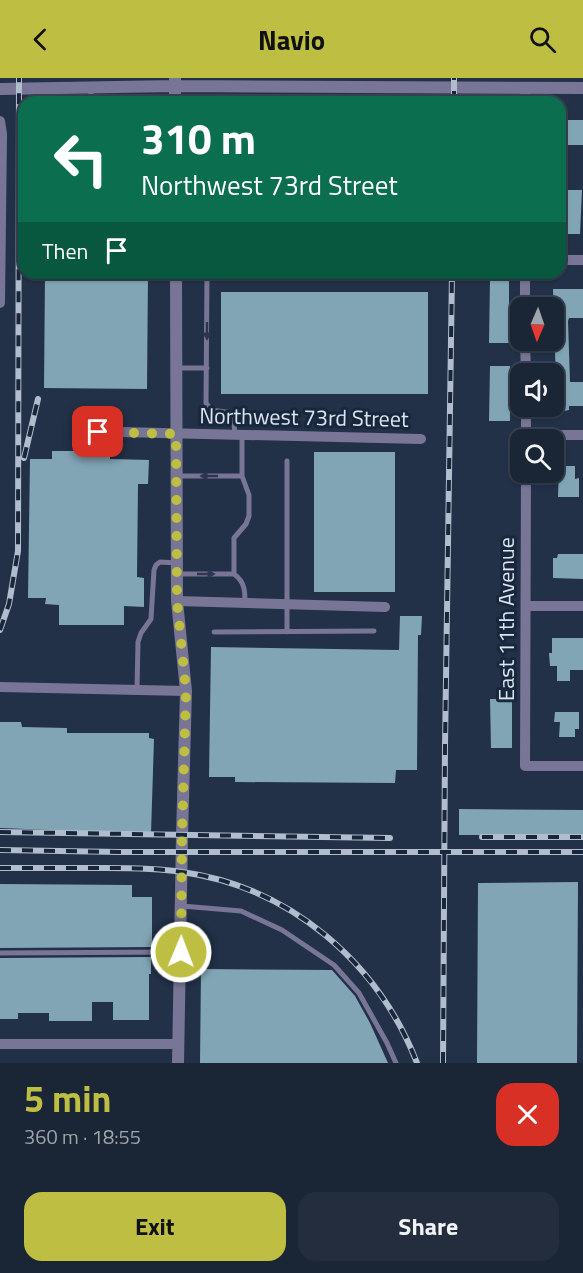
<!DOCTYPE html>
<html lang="en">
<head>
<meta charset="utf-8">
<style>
	:root { --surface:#1a2536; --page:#232d3e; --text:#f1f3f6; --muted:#9fa5ad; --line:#384251; --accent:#bebf42 }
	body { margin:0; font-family:"Titillium Web",sans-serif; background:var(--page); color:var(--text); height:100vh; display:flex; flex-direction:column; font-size:22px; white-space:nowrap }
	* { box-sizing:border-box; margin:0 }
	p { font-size:20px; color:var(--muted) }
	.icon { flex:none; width:33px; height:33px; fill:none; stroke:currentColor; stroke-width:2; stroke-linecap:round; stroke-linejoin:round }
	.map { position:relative; height:985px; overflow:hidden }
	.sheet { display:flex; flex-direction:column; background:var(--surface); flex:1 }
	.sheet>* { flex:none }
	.banner { position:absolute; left:18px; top:18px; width:548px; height:183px; border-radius:18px; box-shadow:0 2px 4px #0004,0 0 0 2px var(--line); background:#0b6e4f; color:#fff; overflow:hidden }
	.needle { width:39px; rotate:182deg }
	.fabs { position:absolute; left:510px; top:219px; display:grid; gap:12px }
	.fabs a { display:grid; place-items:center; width:54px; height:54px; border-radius:12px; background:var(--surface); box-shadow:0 2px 4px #0004,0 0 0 2px var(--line); font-size:30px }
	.pin { position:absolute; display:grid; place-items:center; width:51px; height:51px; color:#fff; margin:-26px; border-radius:12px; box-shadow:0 3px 9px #0006 }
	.me { position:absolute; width:66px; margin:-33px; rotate:1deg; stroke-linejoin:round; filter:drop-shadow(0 0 4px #0008) }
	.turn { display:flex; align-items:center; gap:21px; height:126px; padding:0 24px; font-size:27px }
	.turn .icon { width:78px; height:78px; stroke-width:2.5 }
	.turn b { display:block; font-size:42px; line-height:51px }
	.then { display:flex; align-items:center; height:57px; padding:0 24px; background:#0003; gap:12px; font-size:22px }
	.round { display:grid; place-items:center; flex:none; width:63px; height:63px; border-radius:18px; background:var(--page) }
	.headline { display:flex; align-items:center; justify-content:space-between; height:102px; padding:0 24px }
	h1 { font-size:36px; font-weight:700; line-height:45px; color:var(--accent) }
	.cta { display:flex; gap:12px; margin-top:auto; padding:12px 24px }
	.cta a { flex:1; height:69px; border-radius:18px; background:var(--accent); color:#111; font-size:24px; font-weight:700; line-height:69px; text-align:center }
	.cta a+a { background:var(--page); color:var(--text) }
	header { display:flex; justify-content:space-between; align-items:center; height:78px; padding:0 24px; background:var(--accent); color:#111; font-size:27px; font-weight:700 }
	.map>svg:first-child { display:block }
	.building { fill:#82a5b6 }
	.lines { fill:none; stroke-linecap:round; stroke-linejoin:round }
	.service { stroke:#797596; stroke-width:5 }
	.minor { stroke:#797596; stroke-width:10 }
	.tertiary { stroke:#797596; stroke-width:12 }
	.rail-casing { stroke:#b1bccc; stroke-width:6 }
	.rail { stroke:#19273d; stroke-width:4; stroke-dasharray:11; stroke-linecap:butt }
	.oneway { fill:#2c374f }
	.route { stroke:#bebf42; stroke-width:10; stroke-dasharray:0 18 }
	.labels { text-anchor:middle; stroke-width:6; stroke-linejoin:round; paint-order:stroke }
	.street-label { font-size:22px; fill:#dbe4f3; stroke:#19273d }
</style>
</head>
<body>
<header><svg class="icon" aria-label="back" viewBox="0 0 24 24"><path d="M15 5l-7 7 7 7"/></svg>Navio<svg class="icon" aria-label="search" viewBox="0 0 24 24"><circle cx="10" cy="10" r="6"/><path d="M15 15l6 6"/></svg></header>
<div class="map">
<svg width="583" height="985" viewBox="0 0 583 985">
	<rect width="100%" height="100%" fill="#223148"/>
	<path class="building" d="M560,42H583V67H560Z
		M560,112H582L580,156H560Z
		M45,195H148L147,311L44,310Z
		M490,201H509V265H489Z
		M553,211H583V240H569L568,243L570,304H583V328H569V332L564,333H554V304H556Z
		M221,214H428V316H221Z
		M490,288H510V343H489Z
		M76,366H110V381L149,382L148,406H138L137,499L144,500V529L124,528V547H59V527L45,526L46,520H28L30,381H52V373H76Z
		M314,374H395V514H314Z
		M559,388H575V401L579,400V419H558Z
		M558,476H583V501L553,500V480H557Z
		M400,538H422L421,557H418L417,692H396L395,705L235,704V699H209L211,569L399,572Z
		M552,560H583V592H570V603H557V588H550L549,575H552Z
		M490,621H512V670H491Z
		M555,634H579V651H575V659H559L560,644H554Z
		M0,644H21L22,649L67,650V655H149V660L154,661L151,756L0,750Z
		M459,731L583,732V757H459Z
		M578,804L577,985H477L478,805Z
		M0,806L132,807V819H152V869L0,870Z
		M151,879V896H149V942H113V924H92V943H49V935H18V941H0V880Z
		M201,891L332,892L355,918L370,945L388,985H200Z"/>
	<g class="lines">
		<path class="service" d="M91,24V11
			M207,195L206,325L211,332L233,335L235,357
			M176,290H207
			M287,383V554
			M177,398H242
			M177,496H234C245,504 245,513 245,525
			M234,496V460L246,446L249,438V417L242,398V358
			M214,554L374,553
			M137,612L138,564L141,555L151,541L154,492L156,487L160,484L177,485
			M182,828L241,833L282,852L334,887L359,915L387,965L396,985
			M0,875L179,874"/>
		<path class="minor" d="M525,24V10
			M0,43L2,56L0,225
			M560,182H583
			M525,195V230
			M525,262L526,296
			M526,328V362
			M79,353L421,361
			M526,357H583
			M526,394L525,688H583
			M177,523L385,529
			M526,528H583
			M0,609L186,613
			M0,966H178"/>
		<path class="tertiary" d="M175,0V24
			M0,11L175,8L583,10
			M176,195L177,523L186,613L182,758L178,985"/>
		<defs>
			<path id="rail" d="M454,24V0
				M24,380L38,321
				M0,552L9,526L18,473L19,0
				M0,754L390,760
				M482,759H583
				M0,772L119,774H583
				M0,790C35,790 70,790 105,790C130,790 156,790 182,794C290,809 378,884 417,985
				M443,985L445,668L452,195"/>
		</defs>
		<use href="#rail" class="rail-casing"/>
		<use href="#rail" class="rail"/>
	</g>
	<defs><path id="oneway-solid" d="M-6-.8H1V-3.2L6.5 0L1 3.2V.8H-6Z" transform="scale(1.5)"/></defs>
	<g class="oneway">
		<use href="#oneway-solid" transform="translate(207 253) rotate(90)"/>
		<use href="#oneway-solid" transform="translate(209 398) rotate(180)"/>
		<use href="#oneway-solid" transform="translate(206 496)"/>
	</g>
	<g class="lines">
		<path class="route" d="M98,354L176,356L177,523L186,613L182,758L181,874"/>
	</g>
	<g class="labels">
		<g class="street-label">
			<text transform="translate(304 339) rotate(1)" y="8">Northwest 73rd Street</text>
			<text transform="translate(506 541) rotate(-90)" y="8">East 11th Avenue</text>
		</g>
	</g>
</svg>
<div class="fabs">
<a><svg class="needle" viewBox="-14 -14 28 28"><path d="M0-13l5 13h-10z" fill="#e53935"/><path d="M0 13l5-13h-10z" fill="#9fa5ad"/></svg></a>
<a><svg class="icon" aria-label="sound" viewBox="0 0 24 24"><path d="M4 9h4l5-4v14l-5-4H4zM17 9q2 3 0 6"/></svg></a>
<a><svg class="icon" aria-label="search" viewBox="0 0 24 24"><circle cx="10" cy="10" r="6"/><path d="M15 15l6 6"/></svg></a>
</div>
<div class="pin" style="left:98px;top:354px;background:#d93025"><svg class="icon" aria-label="arrive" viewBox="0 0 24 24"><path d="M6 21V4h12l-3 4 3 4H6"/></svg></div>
<svg class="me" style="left:181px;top:874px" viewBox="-20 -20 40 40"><circle r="17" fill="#bebf42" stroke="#fff" stroke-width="3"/><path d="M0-11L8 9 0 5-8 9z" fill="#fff"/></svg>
<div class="banner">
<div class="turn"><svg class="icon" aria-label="left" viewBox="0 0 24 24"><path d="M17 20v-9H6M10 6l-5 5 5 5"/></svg><div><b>310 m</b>Northwest 73rd Street</div></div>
<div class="then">Then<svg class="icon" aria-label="arrive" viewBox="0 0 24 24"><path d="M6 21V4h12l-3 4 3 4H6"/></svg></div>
</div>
</div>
<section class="sheet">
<div class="headline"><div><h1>5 min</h1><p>360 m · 18:55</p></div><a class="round" style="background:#d93025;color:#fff"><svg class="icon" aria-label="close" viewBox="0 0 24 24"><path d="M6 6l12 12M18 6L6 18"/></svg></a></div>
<div class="cta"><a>Exit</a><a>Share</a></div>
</section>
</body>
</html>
